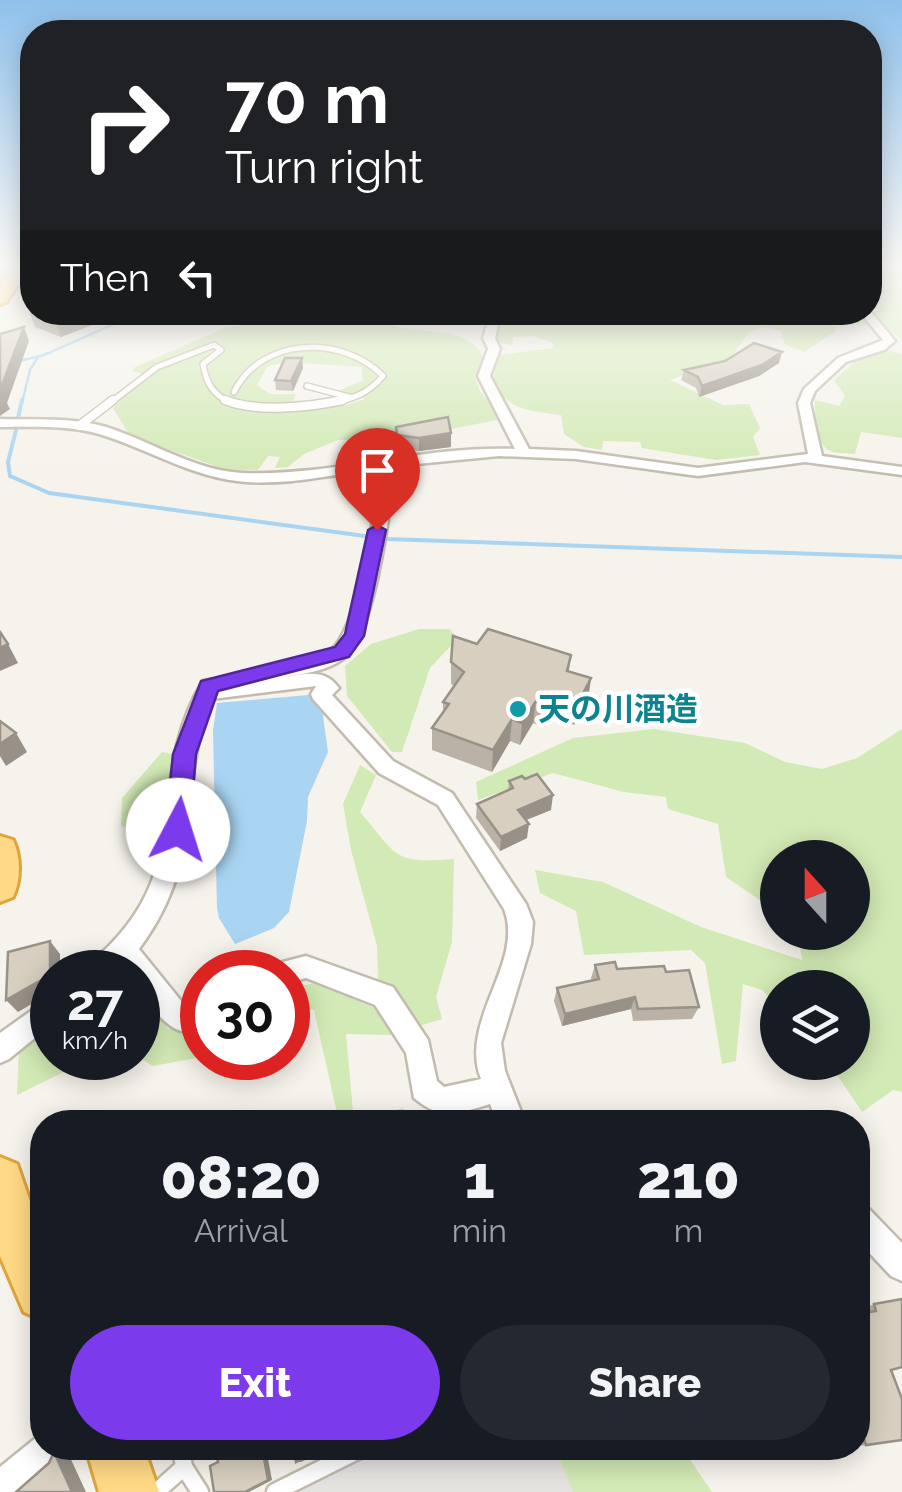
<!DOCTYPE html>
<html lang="en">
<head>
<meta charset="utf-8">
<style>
	:root { --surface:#171b24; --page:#242831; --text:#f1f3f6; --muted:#9ea1a6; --accent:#7c3aed }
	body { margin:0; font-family:Raleway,"Noto Sans JP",sans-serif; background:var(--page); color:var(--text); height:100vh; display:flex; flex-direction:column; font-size:38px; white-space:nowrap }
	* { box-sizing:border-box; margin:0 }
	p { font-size:32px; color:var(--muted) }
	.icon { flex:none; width:55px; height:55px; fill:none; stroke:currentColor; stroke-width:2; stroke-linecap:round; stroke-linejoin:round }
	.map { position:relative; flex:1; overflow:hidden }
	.sheet { position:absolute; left:30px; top:1110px; width:840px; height:350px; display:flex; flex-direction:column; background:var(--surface); border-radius:40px; box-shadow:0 5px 25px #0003 }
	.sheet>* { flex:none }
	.hud { position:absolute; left:20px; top:20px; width:862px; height:305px; border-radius:40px; box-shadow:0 5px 25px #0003; background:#202124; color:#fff; overflow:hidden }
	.needle { width:65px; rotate:339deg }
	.controls { position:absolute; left:760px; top:840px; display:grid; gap:20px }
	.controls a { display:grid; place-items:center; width:110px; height:110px; border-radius:50%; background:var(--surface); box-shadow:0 5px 25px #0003; font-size:50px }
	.speed { position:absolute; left:30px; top:950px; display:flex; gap:20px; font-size:50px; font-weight:700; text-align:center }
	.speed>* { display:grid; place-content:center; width:130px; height:130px; border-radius:50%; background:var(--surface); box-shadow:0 5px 25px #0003; line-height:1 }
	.speed small { font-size:25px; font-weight:400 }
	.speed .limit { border:15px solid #d22; background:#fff; color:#111 }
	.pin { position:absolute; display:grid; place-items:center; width:85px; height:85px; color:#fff; margin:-102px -42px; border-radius:50% 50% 50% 0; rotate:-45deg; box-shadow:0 0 10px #0007 }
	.pin .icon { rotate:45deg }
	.me { position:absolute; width:110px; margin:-55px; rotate:5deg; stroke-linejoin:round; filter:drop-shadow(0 0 8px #0008) }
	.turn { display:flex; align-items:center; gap:35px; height:210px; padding:0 40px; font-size:45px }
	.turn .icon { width:130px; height:130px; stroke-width:2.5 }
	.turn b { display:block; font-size:70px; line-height:85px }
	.then { display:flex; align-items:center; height:95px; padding:0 40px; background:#0003; gap:20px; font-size:38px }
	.eta { display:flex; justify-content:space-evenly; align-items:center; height:170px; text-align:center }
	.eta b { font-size:60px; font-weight:800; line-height:70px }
	.action { display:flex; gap:20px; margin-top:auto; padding:20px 40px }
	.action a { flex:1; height:115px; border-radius:60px; background:var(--accent); color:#fff; font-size:40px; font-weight:800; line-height:115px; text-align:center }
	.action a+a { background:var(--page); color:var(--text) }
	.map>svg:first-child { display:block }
	.green { fill:#d2eab5; fill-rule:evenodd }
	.parking { fill:#e5e3e0 }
	.water { fill:#a9d4f2 }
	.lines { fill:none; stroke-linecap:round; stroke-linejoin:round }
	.stream-far1 { stroke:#a9d4f2; stroke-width:2.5 }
	.stream { stroke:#a9d4f2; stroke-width:4 }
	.service-far2-casing { stroke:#c2bbae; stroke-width:8 }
	.service-far1-casing { stroke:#c2bbae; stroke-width:11 }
	.service-casing { stroke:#c2bbae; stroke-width:21 }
	.minor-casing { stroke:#c2bbae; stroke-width:5 }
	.trunk-casing { stroke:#e0a43c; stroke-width:6 }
	.service-far2 { stroke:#fff; stroke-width:5 }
	.service-far1 { stroke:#fff; stroke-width:8 }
	.service { stroke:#fff; stroke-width:16 }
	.minor { fill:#fff; fill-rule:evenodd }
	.trunk { fill:#ffd985; fill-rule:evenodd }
	.wall { fill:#bab2a6 }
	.shaded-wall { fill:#979187 }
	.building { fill:#d8cfc1; stroke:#979187; stroke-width:2.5 }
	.route { fill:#7c3aed; stroke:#51269a; stroke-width:2.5 }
	.culture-dot { fill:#0f9aa8; stroke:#fff; stroke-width:4 }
	.labels { text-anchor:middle; stroke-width:9; stroke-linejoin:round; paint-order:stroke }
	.culture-label { font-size:32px; font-weight:bold; fill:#0d838f; stroke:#fff; text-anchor:start }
</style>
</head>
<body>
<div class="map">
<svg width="902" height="1492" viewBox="0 0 902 1492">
	<rect width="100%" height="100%" fill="#f6f3ec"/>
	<path class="green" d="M870,269H902V339C864,320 870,306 870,269Z
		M363,312C376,317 388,325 401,328C428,333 469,328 483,356L475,377L480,391L502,419L401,439L338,440L304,454L288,467L275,468L280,457L268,456L258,470H227L130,436L113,408L146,375L132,371L135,367L225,328L290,317L291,313ZM284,362L362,367L363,380L338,391L365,399L343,406L290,407L296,394H270L257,385L267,367Z
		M862,312L869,325H835V332L804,352L785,344L781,331L764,327L749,332L728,362L751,378L749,381L705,367L670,380L723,405L749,404L760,428L753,437L760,455L716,460L642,448L640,442L603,441L602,450L584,447L564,434L561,415C531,411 503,411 494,377L499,355L554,348L552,343L534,336L513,337L512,345L499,343L496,336L502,313Z
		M887,350L902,354V438L861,432L855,454C848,453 835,454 828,450C818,445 813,411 815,400L839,406L845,396L834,380L856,361Z
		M419,629H449L458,638L430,668L402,752H392L347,696L345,666L371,644Z
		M654,729L745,743L785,762L822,769L857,758L902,729V1092L893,1090L862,1112L829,1063L852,1062V988H778L777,1006L762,990L743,984L736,1061L722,1064L705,963L691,950L584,955L576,911L540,893L535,870L603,882L701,927L802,960L798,933L852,932V858H778L777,912L726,877L718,824L668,809L666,797L624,792L553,773L478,800L476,782L573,738Z
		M162,752L178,755L167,830L147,832L121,826L122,798Z
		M360,765L376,775L360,812C398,856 392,864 454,859L452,942L436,997L442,1019L390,1035L346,1034L353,1111L372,1117L403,1108L411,1122H339L314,1010H288V988L316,983L379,1010L377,946L351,850L343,804Z
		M138,992L168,1029L202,1024V1057L153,1066L138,1057Z
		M52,1024V1058H71L74,1067L17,1095L19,1047Z
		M555,1448H682L712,1492H572Z"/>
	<path class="parking" d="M354,1448H555L573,1492H289Z"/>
	<path class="water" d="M320,694L328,752L308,797L307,821L289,912L274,928L235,944L219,918L217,908L213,731L217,703Z"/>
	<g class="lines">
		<path class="stream-far1" d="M19,361L44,355L141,312
			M22,403L30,370L38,357"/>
		<path class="stream" d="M18,418L22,400
			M17,426L8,462L10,476L49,493L387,539L902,557"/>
		<defs>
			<path id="service-far2" d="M307,386L349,397
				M234,392C261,337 342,334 383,376C368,394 351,400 328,403
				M110,403L157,367L214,345L221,350L203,364C206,383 213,395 231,403"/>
			<path id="service-far1" d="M225,400C257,413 310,407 343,400
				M79,426L113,400"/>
			<path id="service" d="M181,1448L184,1467L200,1492
				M156,1492L184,1467
				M275,1492L363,1448"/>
			<path id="minor" d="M32,278V284L11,286L6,283Z
				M870,311L895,341L884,350L846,362L815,391L810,403L822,456L902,467V475L805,462L698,476L576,459L499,456L396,466C389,509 376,634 343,659C327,671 302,674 283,677C307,674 324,668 339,688L332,695L393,761L452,793L526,904L533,922L531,944L501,1043L505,1071L525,1122H497L490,1104C456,1114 443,1122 414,1098L406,1053L375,1005L306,978L288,983V972H272L275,964L306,956L393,987L428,1040L437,1081L444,1087L481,1079C458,1021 525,963 504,909L438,805L379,773L313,699L311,694L316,686L212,699L204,719C180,807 200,867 139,949L186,1007L202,1003V1027C198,1029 191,1032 187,1032C164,1031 138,992 138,972H128L123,966L116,972H86L89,964C202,872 141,782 203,681L210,680L219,685L243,682L239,677L241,673C269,665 310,668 332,649C359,626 375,505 382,468C335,474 284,487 237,481C188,475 146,448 99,434C68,425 33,427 0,427V419C35,420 72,417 106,427C151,441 195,471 243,473C335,476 423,445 515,449L478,376L488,349L483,338L491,312H501L495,338L500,349L490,376L529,449L576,451L698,468L808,454L798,403L804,389L838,358L883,340L860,312Z
				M52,996V1024L9,1059L0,1063V1033Z
				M858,1205L869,1209L902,1243V1281L891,1276L858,1241Z
				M42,1433V1448H66L61,1461L27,1492H0V1467Z"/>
			<path id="trunk" d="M14,269H29L6,302L0,304V287Z
				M0,836L13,840C21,857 21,880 13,897L0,902Z
				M0,1157L17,1164L42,1236V1320L24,1312L0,1256Z
				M86,1448H144L159,1492H99Z"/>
		</defs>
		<use href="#service-far2" class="service-far2-casing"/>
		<use href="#service-far1" class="service-far1-casing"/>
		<use href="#service" class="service-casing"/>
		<use href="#minor" class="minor-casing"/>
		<use href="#trunk" class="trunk-casing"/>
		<use href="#service-far2" class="service-far2"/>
		<use href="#service-far1" class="service-far1"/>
		<use href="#service" class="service"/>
		<use href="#minor" class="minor"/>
		<use href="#trunk" class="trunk"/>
	</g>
	<path class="wall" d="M32,307V312H103L105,320L61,337L35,327L28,308Z
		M302,358L303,368L293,391L276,390L275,380Z
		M779,363L759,376L699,397L696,388L681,380L684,370Z
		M396,427L451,447L419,451L398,449Z
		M477,644L571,655L569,671L591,678L588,700L574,725L551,717L545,727L533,723L520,745L510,741L492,772L432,750V728L443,712V702L454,686L451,684V662Z
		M509,781L551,810L526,820L527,838L500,851L476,818L477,804L508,790Z
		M595,965L617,969L666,972L699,1007L692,1019L633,1021L631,1009L562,1026L554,1001L557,988L592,981L591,978Z
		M902,1299V1368L891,1370L902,1399V1442L901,1440L858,1446V1311L874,1304Z"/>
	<path class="shaded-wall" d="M0,269H10L0,281Z
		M72,312H103L105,320L61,337L55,319Z
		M24,327L29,341L7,403L10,409L0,416V390Z
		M782,352L779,363L759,376L699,397L702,386Z
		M302,358L303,368L293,391L291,381Z
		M451,433V447L419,451V438Z
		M8,644L18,663L0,671V648Z
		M591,678L588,700L574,725L578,703Z
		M554,695L551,717L545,727L548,705Z
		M536,701L533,723L520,745L522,723Z
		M512,719L510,741L492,772L493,750Z
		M16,733L27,752L6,766L0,756V744Z
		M553,795L551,810L516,824L518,810Z
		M529,824L527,838L500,851L501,837Z
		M50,941L60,954V972H52V992L18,1012L6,1000Z
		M635,997L631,1009L562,1026L565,1014Z
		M262,1448H266L272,1480L249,1492H245Z
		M322,1448H329L301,1462H296Z
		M54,1452L68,1453L86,1492H72Z"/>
	<path class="building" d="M39,312H72L55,319Z
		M24,327L0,390V334Z
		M754,343L782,352L762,365L702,386L698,377L684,370L725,361Z
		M285,358H302L291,381L275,380Z
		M448,417L451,433L419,438L397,435L396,427Z
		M488,629L571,655L567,671L591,678L578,703L554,695L548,705L536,701L522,723L512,719L493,750L432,728L449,704L443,702L464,672L451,662L453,636L477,644Z
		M0,632L8,644L0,648Z
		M0,721L16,733L0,744Z
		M537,774L553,795L518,810L529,824L501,837L477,804L513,788L509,781L522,776L525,779Z
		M50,941V975L6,1000L8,952Z
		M615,962L617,969L664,966L666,972L689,970L699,1007L638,1009L635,997L565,1014L557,988L599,979L595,965Z
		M902,1299V1367L891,1370L902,1399V1440L866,1445L858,1421V1314L876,1311L874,1304Z
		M215,1448H244L245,1450L249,1448H262L268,1480L245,1492H214L210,1466L218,1462Z
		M293,1448H322L296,1462Z
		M54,1452L72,1492H16L49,1463Z"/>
	<linearGradient id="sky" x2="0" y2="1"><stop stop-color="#8fc1ec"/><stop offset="0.56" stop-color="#fbfaf6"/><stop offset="1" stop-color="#fbfaf6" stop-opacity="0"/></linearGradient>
	<rect width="902" height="477" fill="url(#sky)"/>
	<path class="route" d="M377,525L386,530L364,636L349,657L218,691L196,754L190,830L187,837H169L165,830L173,754L201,681L335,647L345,634L368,530Z"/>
	<circle class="culture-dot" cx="518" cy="709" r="10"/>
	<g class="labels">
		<g class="culture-label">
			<text x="538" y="720">天の川酒造</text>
		</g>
	</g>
</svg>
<div class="controls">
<a><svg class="needle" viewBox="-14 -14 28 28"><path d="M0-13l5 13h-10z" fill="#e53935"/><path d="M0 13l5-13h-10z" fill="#9ea1a6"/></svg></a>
<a><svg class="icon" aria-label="layers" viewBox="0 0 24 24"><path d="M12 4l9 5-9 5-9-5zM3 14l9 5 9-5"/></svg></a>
</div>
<div class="speed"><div>27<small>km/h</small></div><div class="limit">30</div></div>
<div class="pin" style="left:377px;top:530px;background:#d93025"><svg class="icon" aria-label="arrive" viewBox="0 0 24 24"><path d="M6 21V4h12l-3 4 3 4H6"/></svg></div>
<svg class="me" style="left:178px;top:830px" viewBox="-20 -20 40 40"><circle r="19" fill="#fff"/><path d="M0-13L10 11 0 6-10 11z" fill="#7c3aed"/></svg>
<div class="hud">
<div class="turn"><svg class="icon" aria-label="right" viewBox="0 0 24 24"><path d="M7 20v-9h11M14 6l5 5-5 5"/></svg><div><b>70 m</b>Turn right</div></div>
<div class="then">Then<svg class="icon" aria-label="left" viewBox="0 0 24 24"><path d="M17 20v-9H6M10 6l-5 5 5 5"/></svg></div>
</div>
<section class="sheet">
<div class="eta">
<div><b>08:20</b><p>Arrival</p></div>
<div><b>1</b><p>min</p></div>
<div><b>210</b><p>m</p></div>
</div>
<div class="action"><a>Exit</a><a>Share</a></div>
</section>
</div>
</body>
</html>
